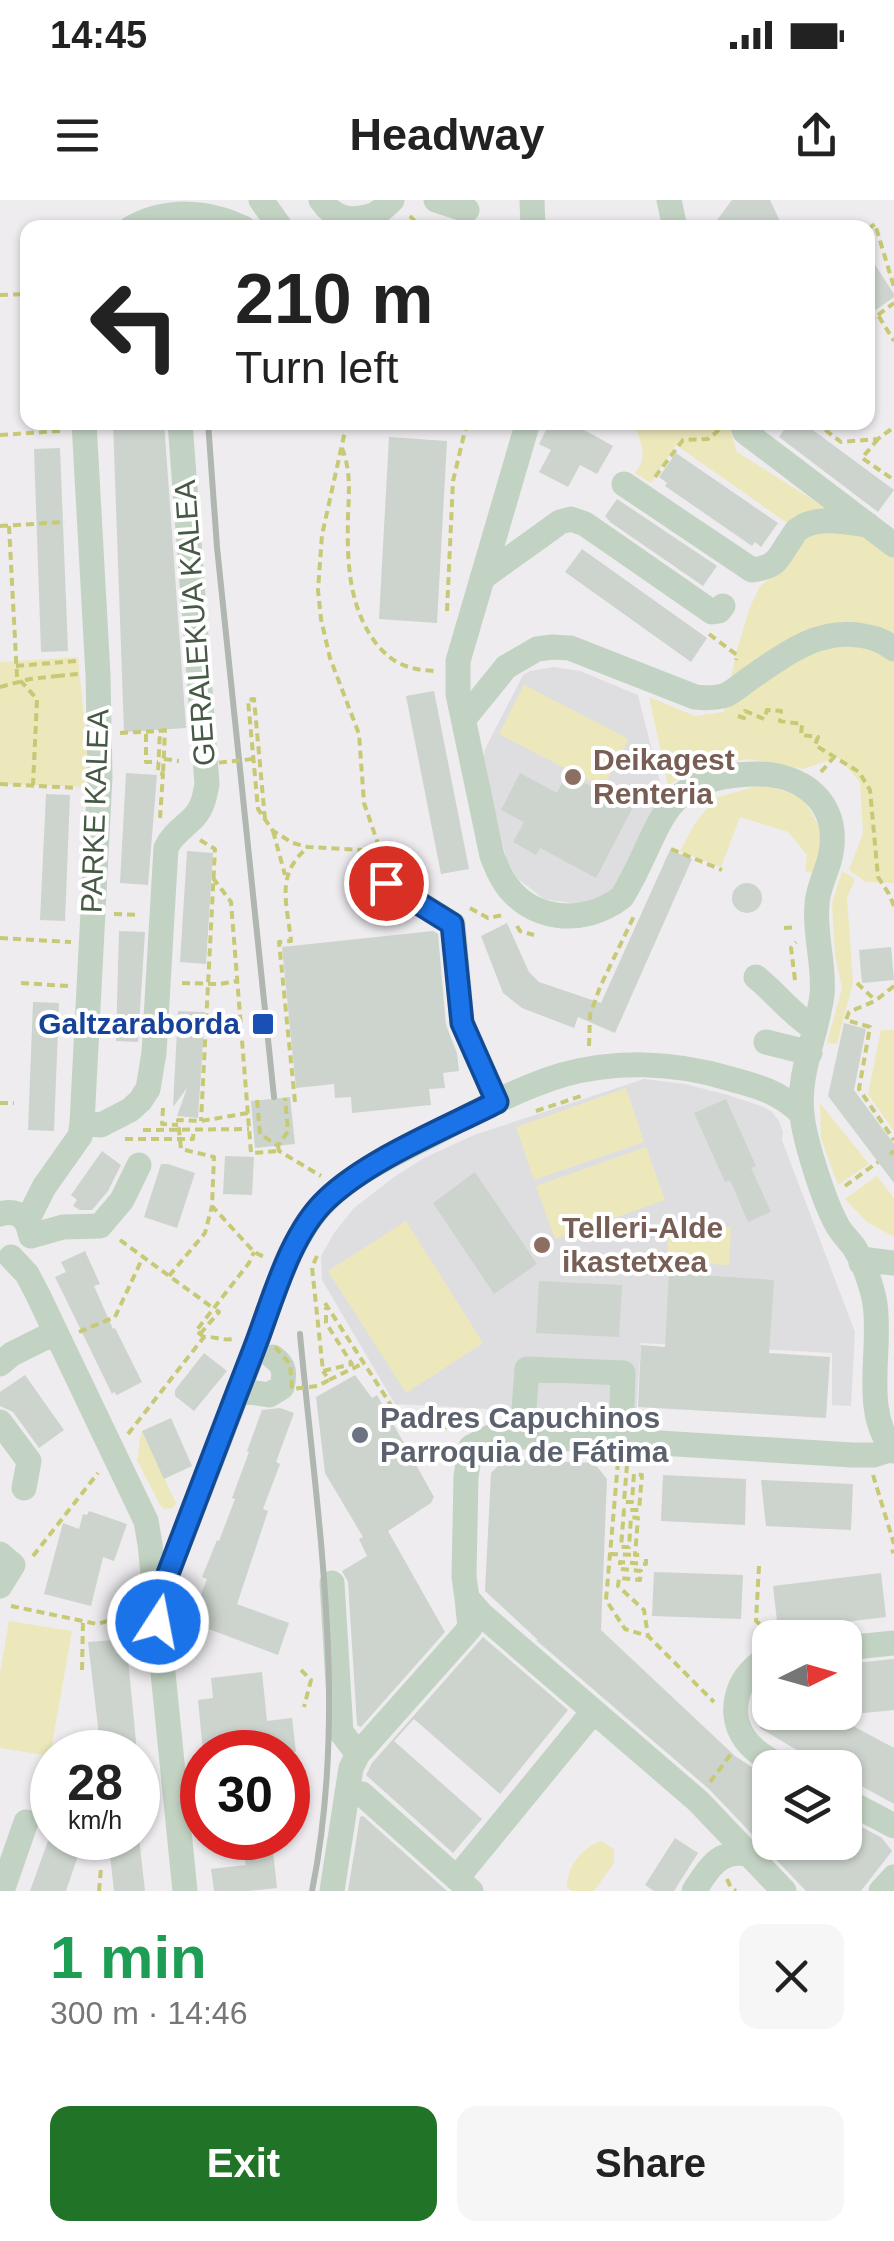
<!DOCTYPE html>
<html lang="en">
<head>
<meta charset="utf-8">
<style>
	:root { --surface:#fff; --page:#f6f6f6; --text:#222; --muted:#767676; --accent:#217327 }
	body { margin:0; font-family:Arial,sans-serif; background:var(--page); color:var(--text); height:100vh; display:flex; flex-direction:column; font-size:38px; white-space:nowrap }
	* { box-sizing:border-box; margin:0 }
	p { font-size:32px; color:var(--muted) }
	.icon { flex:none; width:55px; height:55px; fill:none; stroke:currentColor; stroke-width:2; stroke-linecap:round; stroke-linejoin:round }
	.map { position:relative; height:1691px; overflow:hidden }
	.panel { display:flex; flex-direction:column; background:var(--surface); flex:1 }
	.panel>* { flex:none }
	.banner { position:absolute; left:20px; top:20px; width:855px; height:210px; border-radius:20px; box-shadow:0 2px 8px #0004; background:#fff; color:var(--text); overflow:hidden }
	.needle { width:65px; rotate:85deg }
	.fabs { position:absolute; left:752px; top:1420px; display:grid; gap:20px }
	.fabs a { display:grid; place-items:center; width:110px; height:110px; border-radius:20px; background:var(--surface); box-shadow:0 2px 8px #0004; font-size:50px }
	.speed { position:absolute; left:30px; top:1530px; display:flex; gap:20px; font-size:50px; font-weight:700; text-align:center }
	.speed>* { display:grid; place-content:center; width:130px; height:130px; border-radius:50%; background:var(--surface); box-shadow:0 2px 8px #0004; line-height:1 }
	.speed small { font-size:25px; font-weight:400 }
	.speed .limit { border:15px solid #d22; background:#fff; color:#111 }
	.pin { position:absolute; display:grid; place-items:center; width:85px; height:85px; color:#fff; margin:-42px; border:5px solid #fff; border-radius:50%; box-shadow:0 2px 10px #0007 }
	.me { position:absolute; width:110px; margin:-55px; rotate:11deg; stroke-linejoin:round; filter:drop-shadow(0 0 8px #0008) }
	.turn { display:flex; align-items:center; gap:35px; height:210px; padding:0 50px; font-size:45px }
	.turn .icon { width:130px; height:130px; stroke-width:2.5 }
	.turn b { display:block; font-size:70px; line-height:85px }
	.round { display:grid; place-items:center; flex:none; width:105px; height:105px; border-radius:20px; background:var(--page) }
	.head { display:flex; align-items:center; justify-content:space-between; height:170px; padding:0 50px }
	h1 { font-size:60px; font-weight:700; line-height:75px; color:#1e9e55 }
	.cta { display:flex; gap:20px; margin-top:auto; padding:20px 50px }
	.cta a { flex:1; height:115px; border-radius:20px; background:var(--accent); color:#fff; font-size:40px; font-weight:700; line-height:115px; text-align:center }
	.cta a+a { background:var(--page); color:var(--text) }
	.status { display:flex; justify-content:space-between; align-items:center; height:70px; padding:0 50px; background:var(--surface); direction:ltr }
	.status svg { height:28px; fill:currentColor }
	header { display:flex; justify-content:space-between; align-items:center; height:130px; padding:0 50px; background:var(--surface); font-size:45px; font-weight:700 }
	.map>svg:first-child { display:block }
	.education { fill:#dedee0 }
	.green { fill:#ece8bb }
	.building { fill:#ccd4cd }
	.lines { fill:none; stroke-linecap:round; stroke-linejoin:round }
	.path { stroke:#c7c975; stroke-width:4; stroke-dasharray:8 5; stroke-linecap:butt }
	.minor { stroke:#c3d3c3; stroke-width:25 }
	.rail { stroke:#afb7b0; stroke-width:6 }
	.path-bridge { stroke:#c7c975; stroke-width:4; stroke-dasharray:8 5; stroke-linecap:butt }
	.route-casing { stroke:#114b97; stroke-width:25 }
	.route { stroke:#1a73e8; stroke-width:18 }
	.education-dot { fill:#8d6e63; stroke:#fff; stroke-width:4 }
	.transit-dot { fill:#1a4fb4; stroke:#fff; stroke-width:4 }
	.worship-dot { fill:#6b7280; stroke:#fff; stroke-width:4 }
	.labels { text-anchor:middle; stroke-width:8; stroke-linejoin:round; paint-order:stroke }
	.street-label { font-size:30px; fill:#465945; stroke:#fff }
	.education-label { font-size:30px; font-weight:bold; fill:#785e54; stroke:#fff; text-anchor:start }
	.transit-label { font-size:30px; font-weight:bold; fill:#164399; stroke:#fff; text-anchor:end }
	.worship-label { font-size:30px; font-weight:bold; fill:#5b616d; stroke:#fff; text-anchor:start }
</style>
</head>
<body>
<div class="status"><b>14:45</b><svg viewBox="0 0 49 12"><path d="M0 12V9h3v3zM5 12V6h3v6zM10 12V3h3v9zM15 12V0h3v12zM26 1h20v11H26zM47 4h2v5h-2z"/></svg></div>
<header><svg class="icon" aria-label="menu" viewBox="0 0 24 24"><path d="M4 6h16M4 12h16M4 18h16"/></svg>Headway<svg class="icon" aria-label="share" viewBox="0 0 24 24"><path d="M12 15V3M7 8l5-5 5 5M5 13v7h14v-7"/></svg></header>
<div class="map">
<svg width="894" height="1691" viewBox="0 0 894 1691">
	<rect width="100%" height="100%" fill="#eeecef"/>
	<path class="education" d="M554,467L580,471L638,495L663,594L652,611L619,684L602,698L577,704L544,699L517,678L506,658L483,560L485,549L523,475L530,471Z
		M644,879L685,884L728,895L764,907L772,912L779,921L783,932L782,940L855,1132L851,1206L832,1205V1153L641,1143L636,1217L395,1204L322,1080L321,1056L334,1033L354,1008L394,977L424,958L474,935Z"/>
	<path class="green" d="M633,223H728L737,252L832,312L790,325L676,245L651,283L635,273C649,256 641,241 633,223Z
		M829,329L855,331L894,350V683L866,682L849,670L863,633L860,582L838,557L803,569L750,559L725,562L701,567L668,585L649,497L695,516L724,512L736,453L750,407L760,386L783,369L805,337Z
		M78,457L91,587L0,584V462Z
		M524,485L629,539L603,588L499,534Z
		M765,584L803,598L821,630L817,674L805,671L807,655L788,632L740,617L721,667L680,651L694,625L715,598Z
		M842,671L855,679L847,698L853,782L837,844L827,843L842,788L835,755L832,704Z
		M881,830H894V931L868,894Z
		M626,888L644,942L534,980L516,927Z
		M820,903L869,964L838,985L821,938Z
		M646,947L665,1000L555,1039L536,986Z
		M877,976L894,998V1037L867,1022L845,999Z
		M406,1021L483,1143L406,1193L328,1071Z
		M669,1024L731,1027L729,1065L667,1062Z
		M142,1231L176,1303L173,1308L164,1309L160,1305L137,1260C140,1250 138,1241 142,1231Z
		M9,1421L72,1431L50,1556L0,1548V1473Z
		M601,1641L614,1649V1663L594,1691H572L567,1687C567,1666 582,1648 601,1641Z"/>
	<path class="building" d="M732,0H770L779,19L776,28H711Z
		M868,54L894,94V97L876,110L868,97Z
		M113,222H164L186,528L124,532Z
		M550,222H570L613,246L597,274L580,265L568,287L539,272L551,250L539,244Z
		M789,222H802L894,290L878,312L779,237Z
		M389,237L447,241L437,423L379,419Z
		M60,248L68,451L41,452L34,249Z
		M676,253L778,323L761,347L755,342L752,346L665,286L667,283L659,277Z
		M617,299L717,366L703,386L610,322L605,316Z
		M582,349L707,438L691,462L565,372Z
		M434,491L469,669L441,674L406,496Z
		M126,573L157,575L148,685L120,683Z
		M520,573L557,593L567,574L633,607L596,678L540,648L536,655L513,642L524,622L501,610Z
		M46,594L70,595L65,721L40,720Z
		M670,650L692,659L615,833L578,817L574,828L522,808L503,793L481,736L507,723L529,772L539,782L601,803Z
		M187,651L213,653L206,764L180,762Z
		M732 698a15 15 0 1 1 30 0a15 15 0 1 1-30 0Z
		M119,731L145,732L138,842L116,841Z
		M433,731L438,734L446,825L457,853L459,871L443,873L445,888L429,889L431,905L352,913L351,897L335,898L334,884L296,888L282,747Z
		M891,747L894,780L862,783L859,750Z
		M33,802L59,803L54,931L28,930Z
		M178,811L205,812L198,918L177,916L187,888L173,907Z
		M844,823L866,829L854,890L894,944V983L828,896Z
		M290,897L295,944L255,948L251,901Z
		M726,899L756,966L751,968L771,1012L748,1022L730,980L725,982L694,913Z
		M102,951L121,965L108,991L92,1010H80L73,1006L77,1000L71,995Z
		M225,956L254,957L252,995L223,994Z
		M161,964H168L195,973L177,1028L144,1017Z
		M475,972L537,1064L494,1094L433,1003Z
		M85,1051L100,1084L94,1086L113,1129L115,1128L142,1182L117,1195L114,1192L112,1194L55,1077L66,1072L61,1062Z
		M669,1073L774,1080L769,1153L830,1157L826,1218L638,1207L641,1145L665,1147Z
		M539,1081L622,1085L619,1137L536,1133Z
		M204,1153L227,1171L194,1211L175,1196V1190Z
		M25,1175L64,1230L39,1248L13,1212L0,1206V1192Z
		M355,1175L372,1198L377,1195L434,1297L431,1303L388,1331L445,1432L361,1527L357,1525L348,1382L342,1371L367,1356L359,1339L363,1337L325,1273L316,1197Z
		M280,1208L294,1213L276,1262L280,1264L263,1309L268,1311L237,1404L289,1423L278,1455L190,1422L207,1379L202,1377L217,1340L219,1341L235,1299L232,1298L249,1252L247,1251L262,1210Z
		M171,1218L192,1266L164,1279L142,1231Z
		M505,1259L594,1263L607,1279L601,1430L735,1556L770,1579V1642H845V1618L882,1638L892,1651L861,1691H806L709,1589L536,1440H538L485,1391L491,1273Z
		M663,1275L746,1279L745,1325L661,1321Z
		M761,1280L853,1284L851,1330L766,1326Z
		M89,1311L127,1324L114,1361L103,1357L91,1406L44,1394L63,1323L79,1329L83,1314L87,1315Z
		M654,1372L743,1375L741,1419L652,1416Z
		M881,1373L886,1417L778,1430L773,1386Z
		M483,1437L568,1510L500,1594L414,1519L394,1541L482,1619L453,1653L366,1575L372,1563Z
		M126,1439L137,1552H101L88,1442Z
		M894,1459V1510L845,1515V1464Z
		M262,1472L267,1521L292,1518L296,1552H203L198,1500L213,1498L211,1478Z
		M763,1512H827L894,1548V1604L845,1577V1568H827L760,1528L759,1522Z
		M363,1616L447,1691H348L360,1617Z
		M49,1638H84L66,1691H30Z
		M108,1638H139L145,1691H114Z
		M675,1638L698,1653L674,1691H654L645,1685Z
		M273,1652L277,1688L248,1691H214L211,1669L246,1665L244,1656Z"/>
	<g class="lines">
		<path class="path" d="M410,16L421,28
			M868,29L875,24L894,87
			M0,95L28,94
			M878,115L894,103
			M868,121L878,115L894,141
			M347,222L322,335L318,390L321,419L330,458L359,534L364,603L385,664
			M607,222L619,228
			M815,222L841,242L878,239L894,227
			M0,235L60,231
			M878,239L862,258L894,280
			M342,248C351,271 349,292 348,316C347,360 348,405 375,442C391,463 408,470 435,471
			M655,277L683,240L708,239L719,230
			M0,326L65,322
			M9,326L17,477L37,499L33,585
			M447,411L453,281L467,222
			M709,434L737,455L736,460
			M16,466L76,461
			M57,476L78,474
			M738,516L744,518L745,511L764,519L767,510L781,511L780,521L802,524L801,535L818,537L815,545L859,572L870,590L878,677L889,694L894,706
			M120,533L160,531
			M146,534V562H158
			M164,559L179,561
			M821,572L834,557
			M0,584L78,588
			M160,618L163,574L158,573L160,531L165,530L163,574
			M265,619L254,499L248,500L258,609L273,631L293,643L308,647L362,650L382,662
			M273,631L285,675
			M200,640L215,649L201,921
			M671,649L722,670
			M213,678L231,702L251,953L279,951
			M470,708L488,718L503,715
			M114,714L140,715
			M517,726L520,731L534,735
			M784,728L797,727
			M0,738L71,742
			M795,780L791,748L796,742
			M21,783L68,786
			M182,783L220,784L237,781
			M857,783L875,800
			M894,786L875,801L849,812L846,820L870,827L859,889L894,940
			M589,846L590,815L600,787L634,716
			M257,900L260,934L278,946L288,931L285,898
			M295,902L279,742L291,741C287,702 275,675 308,647
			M0,903H14
			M163,908L162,924L178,925
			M536,911L584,895
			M248,913L201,921L178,920L181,949L214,957L212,1006L254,1052L264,1057
			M143,930L249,929
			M278,946L279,951L321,976
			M890,954L894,951
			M845,986L878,962
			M120,1040L213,1108
			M317,1056L312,1067L323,1171L352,1164L326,1123V1107
			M169,1076L205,1033L212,1006
			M325,1103L400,1219C423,1225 442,1232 465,1223
			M79,1132L115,1117L143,1057
			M200,1134L219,1112L216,1110
			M204,1137L196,1131L249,1063L254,1052
			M329,1180L364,1163
			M128,1234L204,1137C215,1136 226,1142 235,1138
			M618,1262L606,1400L625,1429L648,1436L714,1502
			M627,1265L624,1302H632L634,1274L642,1275L639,1310H624L621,1347H629L631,1317L638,1318L635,1355H640
			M873,1275L894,1344
			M891,1352L894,1351
			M610,1354L635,1355
			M33,1356L98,1273
			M646,1359V1364L620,1362V1369L641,1371L640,1380L619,1378L618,1386L644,1410L648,1436
			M759,1366L756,1421L772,1434
			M11,1406L97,1424L133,1414
			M782,1438L832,1431
			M82,1470L83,1421
			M301,1470L311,1480L304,1507
			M804,1557L823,1568
			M710,1582L731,1554
			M727,1679L731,1688L736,1691
			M99,1691L101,1668"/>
		<path class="minor" d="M261,0L281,28
			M321,0C333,18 352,23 373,15C379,13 387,5 392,0
			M436,0L467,10
			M532,0L533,28
			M669,0L675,28
			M131,28C166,9 207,10 243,28
			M528,222L458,461V494L492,656C495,663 498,671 502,678C527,722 584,727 622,697C664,629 655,576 755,574C802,573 840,602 831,653C828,671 818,686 817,704C814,735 825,765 822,795C817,834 797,875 802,914C804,939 824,1001 836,1023C840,1032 848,1039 854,1047C864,1063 872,1086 875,1104C882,1152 861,1211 894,1251
			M741,222L745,232L894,345
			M624,284L752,370C774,367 777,362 788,343C790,341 795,332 797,330C816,315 846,322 868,325
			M482,378L560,322L571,319L585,324L712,412L719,411L723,406
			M464,519L506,467L537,449L552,447L570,448L695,497C705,498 717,498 726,495C735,491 744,482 752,477C785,454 816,430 858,435C872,437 883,440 894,449
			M387,683L453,724L462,823L497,902
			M756,777C777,794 792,815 815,829
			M766,842L810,853
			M82,923L101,925L130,910L140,901L148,889L154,853L166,648C172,634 184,628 195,616C203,607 205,595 207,584L180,222
			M0,1014C16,1009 27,1017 30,1033
			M27,1021L44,987L80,936L82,923L100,577L98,475L84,222
			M31,1036L63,1027L100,1026L122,1000L139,965
			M11,1057L27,1074L37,1093L146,1321L150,1344L185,1691
			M861,1063L869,1060L894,1063
			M0,1164L12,1154L56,1132
			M238,1190L269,1195L282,1187C285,1173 285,1166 273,1157
			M0,1222L29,1261L24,1288
			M522,1237L527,1169L623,1173L621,1241
			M0,1354L13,1365L0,1386
			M332,1383L341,1532L358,1554
			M156,1405C188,1322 220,1239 252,1156C269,1110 283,1057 312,1017C338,980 385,959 424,939C468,916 513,890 562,875C615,860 674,862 727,878C757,886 778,891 801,913
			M845,1448L894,1443
			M770,1458C739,1470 725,1511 745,1539C755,1553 770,1560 784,1568
			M347,1592L362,1594L471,1691
			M845,1600L894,1626
			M457,1678L593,1512
			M2,1691L26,1622
			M332,1691L351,1568L358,1554L470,1428L467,1398
			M694,1691C708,1669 719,1649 748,1654
			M784,1691L698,1601L482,1415L467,1398L464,1377L466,1276L471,1247L490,1237L503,1236L628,1241L852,1255H874L892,1249
			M881,1691L894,1677"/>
		<path class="rail" d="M208,222L217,347L274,897
			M300,1134C317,1319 349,1507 312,1691"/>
		<path class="path-bridge" d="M0,487L30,479L57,476
			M206,564L253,559
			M125,939H193L194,929
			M275,1147L290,1164L292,1189L318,1186L329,1180L323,1171"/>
	</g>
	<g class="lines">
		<defs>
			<path id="route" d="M158,1422L156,1405C189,1319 221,1234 254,1149C272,1103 289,1035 326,1000C369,959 444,929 497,902L462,823L452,724L386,683"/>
		</defs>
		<use href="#route" class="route-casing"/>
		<use href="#route" class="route"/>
	</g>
	<g class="education-dot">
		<circle cx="573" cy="577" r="10"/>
		<circle cx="542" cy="1045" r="10"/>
	</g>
	<rect class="transit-dot" x="251" y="812" width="24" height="24" rx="5"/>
	<circle class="worship-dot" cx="360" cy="1235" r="10"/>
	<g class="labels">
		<g class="street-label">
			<text transform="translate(195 423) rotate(-94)" y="10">GERALEKUA KALEA</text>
			<text transform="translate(95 611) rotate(-88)" y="10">PARKE KALEA</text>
		</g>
		<g class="education-label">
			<text x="593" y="570">Deikagest<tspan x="593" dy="34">Renteria</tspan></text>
			<text x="562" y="1038">Telleri-Alde<tspan x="562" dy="34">ikastetxea</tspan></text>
		</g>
		<g class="transit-label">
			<text x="240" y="834">Galtzaraborda</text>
		</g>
		<g class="worship-label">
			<text x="380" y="1228">Padres Capuchinos<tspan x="380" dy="34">Parroquia de Fátima</tspan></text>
		</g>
	</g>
</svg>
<div class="fabs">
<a><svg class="needle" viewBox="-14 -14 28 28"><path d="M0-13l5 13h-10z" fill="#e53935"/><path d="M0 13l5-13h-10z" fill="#767676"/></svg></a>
<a><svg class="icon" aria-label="layers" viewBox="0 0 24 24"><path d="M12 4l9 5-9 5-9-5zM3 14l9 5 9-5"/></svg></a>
</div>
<div class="speed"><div>28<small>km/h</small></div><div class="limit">30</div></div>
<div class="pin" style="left:386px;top:683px;background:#d93025"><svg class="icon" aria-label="arrive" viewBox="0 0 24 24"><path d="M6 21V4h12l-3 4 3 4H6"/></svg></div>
<svg class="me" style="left:158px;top:1422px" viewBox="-20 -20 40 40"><circle r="17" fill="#1a73e8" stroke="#fff" stroke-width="3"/><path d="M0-11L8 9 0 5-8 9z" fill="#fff"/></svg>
<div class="banner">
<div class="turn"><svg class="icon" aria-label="left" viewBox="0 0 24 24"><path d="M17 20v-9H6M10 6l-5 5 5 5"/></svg><div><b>210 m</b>Turn left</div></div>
</div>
</div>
<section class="panel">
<div class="head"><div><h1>1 min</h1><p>300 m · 14:46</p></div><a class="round"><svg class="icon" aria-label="close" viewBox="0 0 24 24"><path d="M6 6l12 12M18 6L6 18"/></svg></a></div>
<div class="cta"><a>Exit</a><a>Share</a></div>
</section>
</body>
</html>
